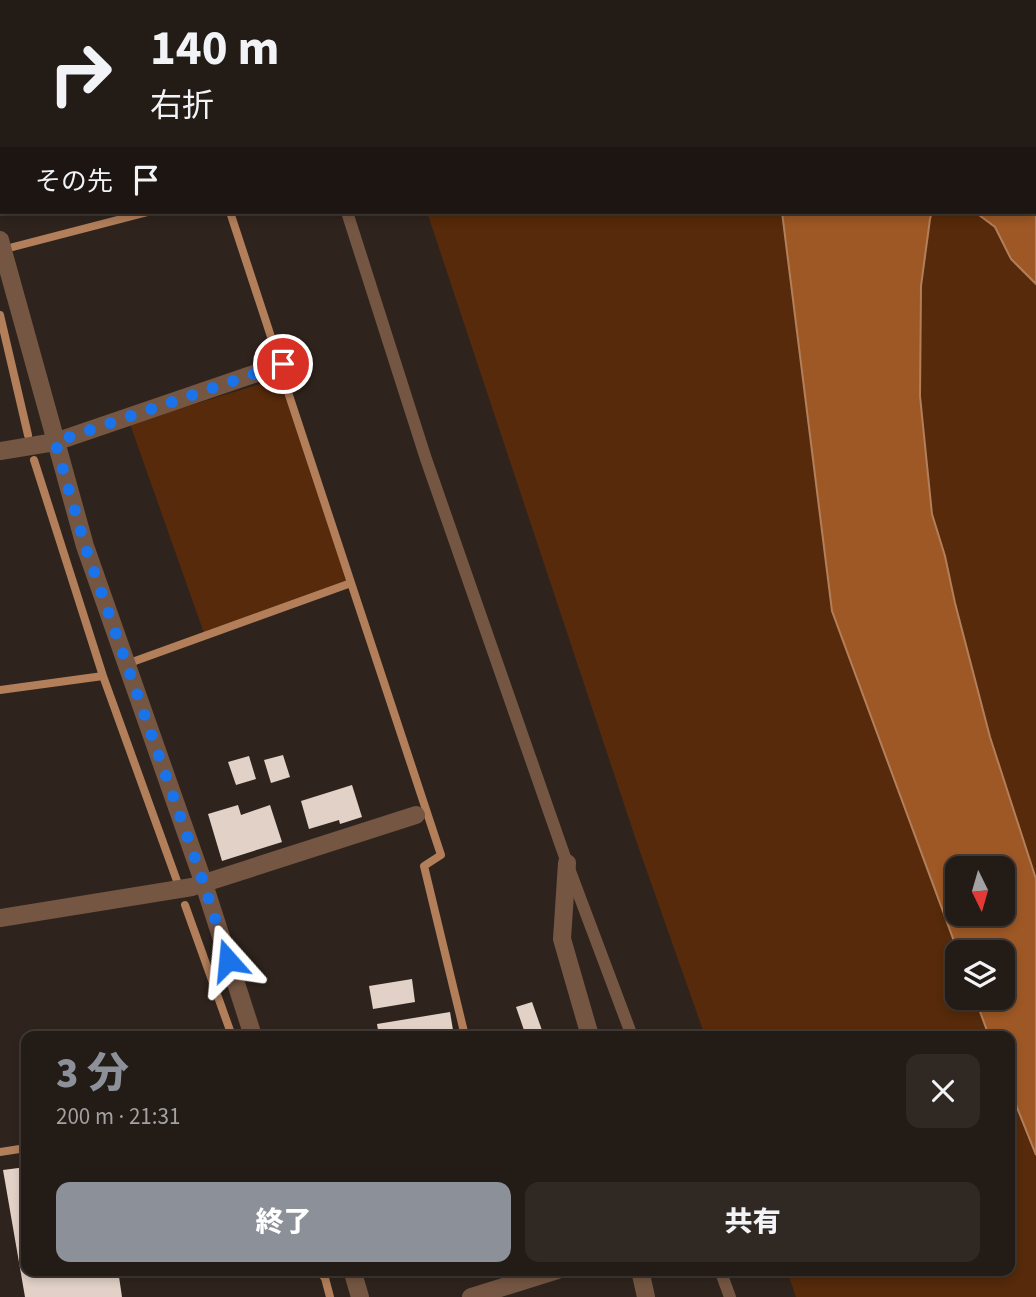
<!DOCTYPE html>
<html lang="ja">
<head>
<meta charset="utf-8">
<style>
	:root { --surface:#231b16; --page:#2f2823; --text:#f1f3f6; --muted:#a3a1a1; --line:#403935; --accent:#8c9099 }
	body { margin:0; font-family:"Source Sans 3","Noto Sans JP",sans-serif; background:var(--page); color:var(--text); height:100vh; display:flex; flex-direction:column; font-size:26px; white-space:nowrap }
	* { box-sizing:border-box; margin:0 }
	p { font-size:23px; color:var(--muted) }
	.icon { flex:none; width:38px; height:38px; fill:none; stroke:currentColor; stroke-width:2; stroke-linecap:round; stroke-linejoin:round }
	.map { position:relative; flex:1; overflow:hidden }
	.drawer { position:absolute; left:21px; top:1031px; width:994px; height:245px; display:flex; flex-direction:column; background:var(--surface); border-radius:14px; box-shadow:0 4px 10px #0003,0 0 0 2px var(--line) }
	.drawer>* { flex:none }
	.banner { position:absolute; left:0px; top:0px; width:1036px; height:214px; box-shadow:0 4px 10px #0003,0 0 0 2px var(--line); background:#231b16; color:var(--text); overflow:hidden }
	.needle { width:46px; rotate:175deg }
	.controls { position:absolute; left:945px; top:856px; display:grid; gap:14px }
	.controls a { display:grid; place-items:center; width:70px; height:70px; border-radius:14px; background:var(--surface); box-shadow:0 4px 10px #0003,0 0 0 2px var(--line); font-size:35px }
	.pin { position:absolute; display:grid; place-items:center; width:60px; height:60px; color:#fff; margin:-30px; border:4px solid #fff; border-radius:50%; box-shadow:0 2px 7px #0007 }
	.me { position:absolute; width:77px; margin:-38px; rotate:342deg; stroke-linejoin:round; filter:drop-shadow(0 0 5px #0008) }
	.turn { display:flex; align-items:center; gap:24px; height:147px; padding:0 35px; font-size:32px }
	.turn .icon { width:91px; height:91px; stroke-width:2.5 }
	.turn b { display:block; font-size:49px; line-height:60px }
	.then { display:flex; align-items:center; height:66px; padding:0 35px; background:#0003; gap:14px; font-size:26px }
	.round { display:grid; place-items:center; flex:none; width:74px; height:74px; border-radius:14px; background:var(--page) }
	.headline { display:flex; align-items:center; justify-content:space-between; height:119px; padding:0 35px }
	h1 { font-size:42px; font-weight:800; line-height:52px; color:var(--accent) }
	.action { display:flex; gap:14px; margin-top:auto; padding:14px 35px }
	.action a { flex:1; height:80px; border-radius:14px; background:var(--accent); color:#fff; font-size:28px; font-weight:800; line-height:80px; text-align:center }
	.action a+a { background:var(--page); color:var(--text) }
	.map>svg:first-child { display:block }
	.green { fill:#562a0a }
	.water { fill:#9e5825; stroke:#b37f5a; stroke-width:2; fill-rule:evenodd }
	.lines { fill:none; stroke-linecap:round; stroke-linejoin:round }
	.stream { stroke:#b37f5a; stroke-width:8 }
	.building { fill:#e1d1c7 }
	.service { stroke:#755643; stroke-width:12 }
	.minor { stroke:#755643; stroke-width:18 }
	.route { stroke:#1a73e8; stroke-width:12; stroke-dasharray:0 21.6 }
</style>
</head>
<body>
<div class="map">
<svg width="1036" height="1297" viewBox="0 0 1036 1297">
	<rect width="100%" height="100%" fill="#2f241d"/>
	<path class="green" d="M357,0H755V2H358Z
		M427,212H782L832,611L958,952L957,998H975L989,1036H705L638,846Z
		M932,212H975L995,227L1011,259L1036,284V879L990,737L955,603L945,556L932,514L920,396L921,286L930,219Z
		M283,377L351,583L205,636L130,424Z
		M1010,1090L1036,1155V1297H796L787,1271L1010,1270Z"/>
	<path class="water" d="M755,0H1036V284L1011,259L995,227L975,212H1034V2H755Z
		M782,212H932L930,219L921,286L920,396L932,514L945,556L955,603L990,737L1036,879V1155L1010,1090V1036H989L975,998H1003V952H958L832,611ZM957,868H1003V914H957Z"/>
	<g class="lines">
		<path class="stream" d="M160,0V2
			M230,212L277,355
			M13,247L148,212
			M0,315L28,435
			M283,377L441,855L424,866L465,1036
			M34,460L103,676L177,881
			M135,661L351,583
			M0,690L103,676
			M185,905L232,1036
			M0,1152L26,1148
			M318,1270L325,1278L330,1297"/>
	</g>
	<path class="building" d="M283,755L290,777L271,783L264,760Z
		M249,756L256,779L236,785L228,762Z
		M352,785L362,817L340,824L339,820L309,829L301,801Z
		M238,805L241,815L270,805L282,842L222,861L208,814Z
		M412,979L415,1002L373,1009L369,986Z
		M532,1002L544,1036H526L516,1007Z
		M450,1012L454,1036H379L377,1024Z
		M26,1167V1270H118L122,1297H25L3,1170Z"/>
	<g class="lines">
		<path class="service" d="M280,0V2
			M347,212L426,459L567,863L632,1036
			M720,1270L730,1297"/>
		<path class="minor" d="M0,240L85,546L204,884L253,1036
			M0,451L55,442L283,364
			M567,863L562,939L590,1036
			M0,918L192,887L416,815
			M350,1270L353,1273L360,1297
			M640,1270L646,1297
			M471,1297L558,1270"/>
	</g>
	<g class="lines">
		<path class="route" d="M228,960L204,884L85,546L55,442L283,364"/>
	</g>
</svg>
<div class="controls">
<a><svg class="needle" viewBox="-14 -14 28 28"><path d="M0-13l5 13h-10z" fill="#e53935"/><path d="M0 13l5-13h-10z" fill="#a3a1a1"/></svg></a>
<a><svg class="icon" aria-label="layers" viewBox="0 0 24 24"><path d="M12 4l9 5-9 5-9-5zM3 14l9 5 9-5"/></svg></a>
</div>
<div class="pin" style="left:283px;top:364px;background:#d93025"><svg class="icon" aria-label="arrive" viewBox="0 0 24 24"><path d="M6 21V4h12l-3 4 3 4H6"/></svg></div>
<svg class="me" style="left:228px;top:960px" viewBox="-20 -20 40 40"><path d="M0-17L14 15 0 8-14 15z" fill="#1a73e8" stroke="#fff" stroke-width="4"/></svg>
<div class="banner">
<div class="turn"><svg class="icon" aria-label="right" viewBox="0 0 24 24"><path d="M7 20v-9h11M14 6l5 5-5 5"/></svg><div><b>140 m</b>右折</div></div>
<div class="then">その先<svg class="icon" aria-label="arrive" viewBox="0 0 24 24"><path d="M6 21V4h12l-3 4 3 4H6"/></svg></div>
</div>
<section class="drawer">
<div class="headline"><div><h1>3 分</h1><p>200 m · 21:31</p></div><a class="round"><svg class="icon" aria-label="close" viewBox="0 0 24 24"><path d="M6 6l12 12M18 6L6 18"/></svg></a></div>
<div class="action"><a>終了</a><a>共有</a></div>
</section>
</div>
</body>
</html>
